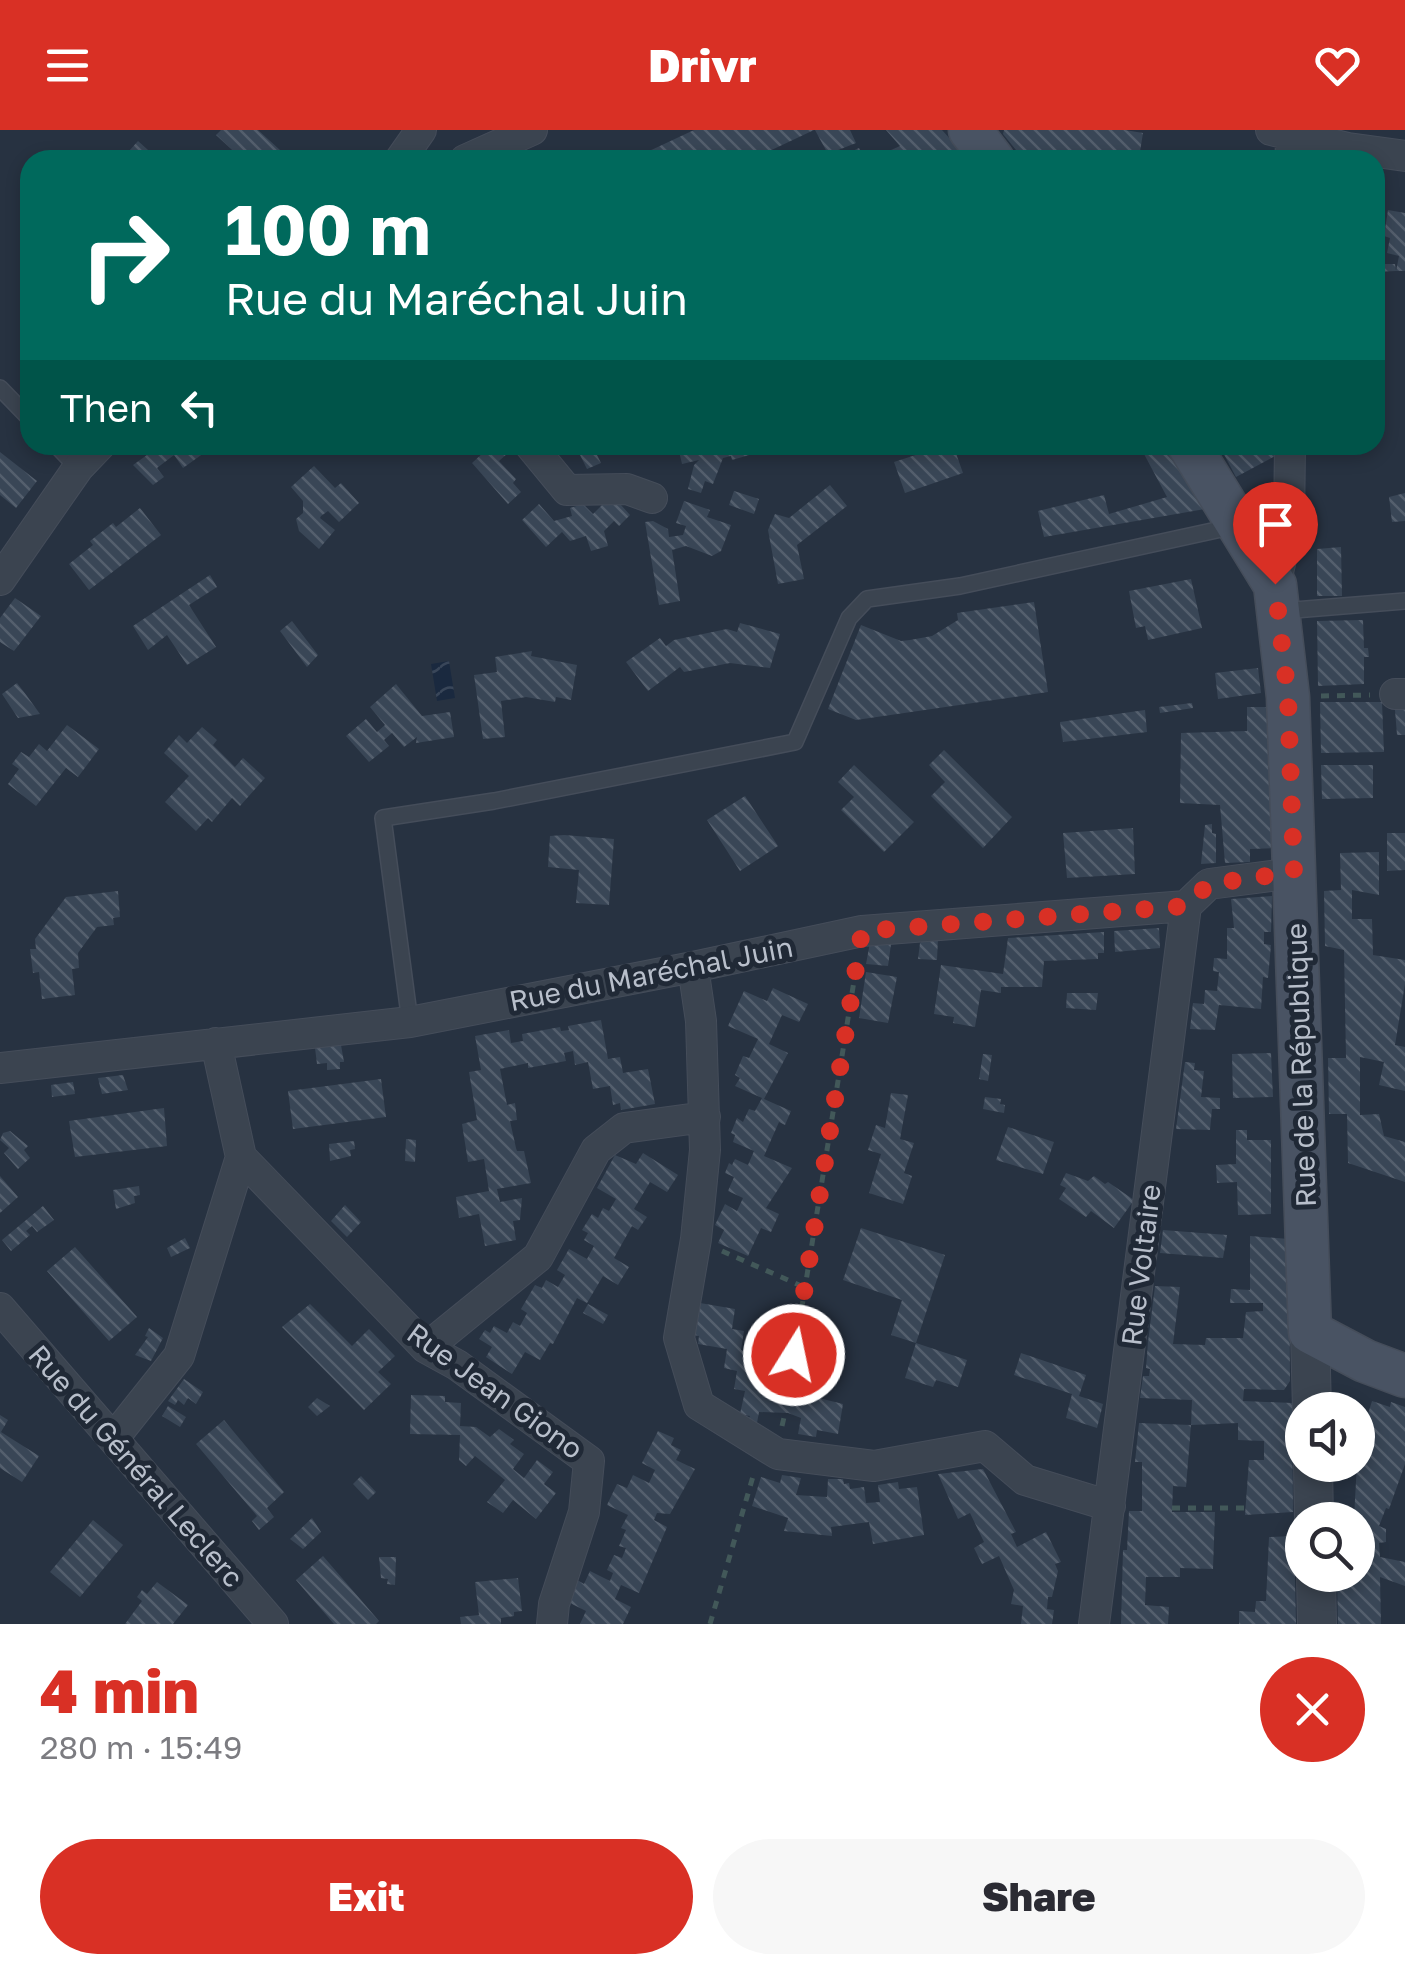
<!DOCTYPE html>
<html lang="en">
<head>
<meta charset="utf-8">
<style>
	:root { --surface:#fff; --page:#f7f7f7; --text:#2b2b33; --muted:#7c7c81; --accent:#d93025 }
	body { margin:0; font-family:"Golos Text",sans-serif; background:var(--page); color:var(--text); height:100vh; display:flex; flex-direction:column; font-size:38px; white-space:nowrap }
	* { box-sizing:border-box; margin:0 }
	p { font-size:32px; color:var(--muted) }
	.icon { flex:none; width:55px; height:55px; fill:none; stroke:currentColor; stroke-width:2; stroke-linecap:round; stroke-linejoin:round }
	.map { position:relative; height:1494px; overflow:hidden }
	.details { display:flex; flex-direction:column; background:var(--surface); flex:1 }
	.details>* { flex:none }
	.hud { position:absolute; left:20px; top:20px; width:1365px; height:305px; border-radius:30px; box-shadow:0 5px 15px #0003; background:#00695c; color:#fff; overflow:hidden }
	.tools { position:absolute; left:1285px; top:1262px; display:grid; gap:20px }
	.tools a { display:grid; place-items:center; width:90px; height:90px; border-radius:50%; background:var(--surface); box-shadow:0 5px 15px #0003; font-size:50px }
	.pin { position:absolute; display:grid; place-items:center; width:85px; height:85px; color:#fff; margin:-102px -42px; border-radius:50% 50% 50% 0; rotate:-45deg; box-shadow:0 0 10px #0007 }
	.pin .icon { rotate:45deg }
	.me { position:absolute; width:110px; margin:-55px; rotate:10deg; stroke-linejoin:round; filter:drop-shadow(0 0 8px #0008) }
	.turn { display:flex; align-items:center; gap:35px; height:210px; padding:0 40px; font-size:45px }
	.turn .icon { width:130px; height:130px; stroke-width:2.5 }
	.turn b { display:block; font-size:70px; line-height:85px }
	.then { display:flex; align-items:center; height:95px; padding:0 40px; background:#0003; gap:20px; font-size:38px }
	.round { display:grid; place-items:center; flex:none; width:105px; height:105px; border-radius:52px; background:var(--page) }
	.overview { display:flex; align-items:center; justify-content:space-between; height:170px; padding:0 40px }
	h1 { font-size:60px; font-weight:800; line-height:75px; color:var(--accent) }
	.primary-button { display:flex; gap:20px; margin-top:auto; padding:20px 40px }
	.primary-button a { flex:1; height:115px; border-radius:60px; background:var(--accent); color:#fff; font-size:40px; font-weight:800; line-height:115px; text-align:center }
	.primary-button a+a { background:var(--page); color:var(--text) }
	header { display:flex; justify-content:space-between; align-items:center; height:130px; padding:0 40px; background:var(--accent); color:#fff; font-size:45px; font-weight:800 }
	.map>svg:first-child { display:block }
	.water { fill:url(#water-waves) }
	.building { fill:url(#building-back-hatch) }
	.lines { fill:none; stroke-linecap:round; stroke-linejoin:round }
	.service-casing { stroke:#454d5a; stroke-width:18 }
	.minor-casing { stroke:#454d5a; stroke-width:32 }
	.tertiary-casing { stroke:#454d5a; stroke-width:40 }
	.secondary-casing { stroke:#454d5a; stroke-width:45 }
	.path { stroke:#425859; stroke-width:5; stroke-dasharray:8 8; stroke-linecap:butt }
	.service { stroke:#3b4450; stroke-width:15 }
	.minor { stroke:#3b4450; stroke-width:30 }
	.tertiary { stroke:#3b4450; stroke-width:38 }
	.secondary { stroke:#495363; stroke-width:42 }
	.route { stroke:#d93025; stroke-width:18; stroke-dasharray:0 32.4 }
	.labels { text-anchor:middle; stroke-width:10; stroke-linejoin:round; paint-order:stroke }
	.street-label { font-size:28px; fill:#b8bfcb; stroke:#202936 }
</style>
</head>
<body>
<header><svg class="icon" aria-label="menu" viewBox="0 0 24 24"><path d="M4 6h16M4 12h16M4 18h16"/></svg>Drivr<svg class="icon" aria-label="heart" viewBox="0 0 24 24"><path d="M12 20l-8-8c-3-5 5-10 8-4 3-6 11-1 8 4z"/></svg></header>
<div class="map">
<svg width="1405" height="1494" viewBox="0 0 1405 1494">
	<defs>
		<pattern id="water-waves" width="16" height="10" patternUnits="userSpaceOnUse" patternTransform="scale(2.5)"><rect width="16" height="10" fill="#1a293f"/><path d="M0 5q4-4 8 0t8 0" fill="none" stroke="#394659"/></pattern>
		<pattern id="building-back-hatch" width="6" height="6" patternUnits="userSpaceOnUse" patternTransform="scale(2.5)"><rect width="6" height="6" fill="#394656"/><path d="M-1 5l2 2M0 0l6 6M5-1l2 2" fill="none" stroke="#545f6d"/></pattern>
	</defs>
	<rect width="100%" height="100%" fill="#273241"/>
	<path class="water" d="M449,531L455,568L437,571L431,534Z"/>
	<path class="building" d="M221,0H258L280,20L271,30H243L216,5Z
		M694,0H814L750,30H630Z
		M815,0H850L856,13L828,24Z
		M886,0H942L969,30H881L880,25L900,16Z
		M1004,0H1125L1143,3L1139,28L1024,30L1003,4Z
		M138,11L157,28L160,25L166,30H121Z
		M859,18L865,30H833Z
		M1388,80L1405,83V141H1396L1375,142V134H1395L1396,141L1399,126L1387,123L1390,108L1384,106Z
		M149,315H208L211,318L183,338L174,325L157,338L164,347L153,355L133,335L147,325L143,319Z
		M477,315H517L499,331L516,349L513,353L521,362L508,374L472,333L484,322Z
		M586,315H592L601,333L587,339L577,319Z
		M697,315H780V316L732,330L731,326L723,328L713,354L705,351L701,363L688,359L694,335L699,330L682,334L679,321Z
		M932,315H953L963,343L905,363L894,332L934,319Z
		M1219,315H1275L1279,324L1236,347Z
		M1172,317L1205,379L1044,407L1038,381L1104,365L1109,384L1167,367L1144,324Z
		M0,322L37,351L16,378L0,365Z
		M314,336L335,358L341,353L359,373L339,392L328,381L321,386L320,388L335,400L319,419L299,401L296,389L303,383V371L291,357Z
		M830,355L847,376L797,415L804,449L778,454L768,400L775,384L789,388Z
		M734,361L759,369L754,384L729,375Z
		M1405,363V391L1392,392L1389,367Z
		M612,365L630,385L619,396L614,391L604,401L608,416L591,421L586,406L570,411L562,402L546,417L522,390L539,374L554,391L572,386L570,378L583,374L593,384Z
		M684,371L710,380L707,387L731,395L721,421L712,426L686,416L672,420L680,471L659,475L645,392L653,391L668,399L669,407L683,405L686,396L676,393Z
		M140,378L161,405L89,460L69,434L93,415L90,411L113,393L116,397Z
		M1341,417L1342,466H1317V419Z
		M210,445L217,457L189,475L216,517L187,535L167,505L148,520L133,496Z
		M1191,449L1202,498L1148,510L1145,496L1136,498L1129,461Z
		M15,468L41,486L14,521L0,512V488Z
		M1034,472L1048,562L856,590L828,579L861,495L901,511L910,510L932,506L958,490L957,483Z
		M1363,490L1364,518H1368L1369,527H1364V554L1318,556L1317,491Z
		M292,491L318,525L307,537L280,501Z
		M740,493L780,504L770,538L730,533L684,542L680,537L648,561L626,532L660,508L666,516L674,510L727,499L737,502Z
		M532,521L531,526L577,535L571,570L556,567L555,572L526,567L501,571L505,607L483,609L474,545L497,542L495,527Z
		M1258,538L1261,563L1218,569L1215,543Z
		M17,553L24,562L40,584L18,588L2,564Z
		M396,554L422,586L450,582L454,607L416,613L417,607L404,617L392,603L384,610L389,616L369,632L346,606L366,589L377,602L385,595L370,577Z
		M1320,572H1382L1384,622L1321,623Z
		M1192,573L1193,578L1160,583L1159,577Z
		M1247,577H1277L1279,718L1250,719V732L1225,733L1220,675L1180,673L1181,603L1247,601Z
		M1405,579V605H1397L1395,580Z
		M1145,580L1147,602L1063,612L1060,592Z
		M67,595L99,619L78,647L66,638L36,676L8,654L19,639L12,634L21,622L29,627L39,614L47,621Z
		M202,597L217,610L213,615L235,637L243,628L265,648L240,676L232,668L212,692L208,688L196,701L165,672L189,646L164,623L179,605L187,613Z
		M944,620L1012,687L983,718L931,666L945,652L929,635Z
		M854,635L914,692L884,722L841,680L854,667L838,652Z
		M1321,635H1373V668L1322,669Z
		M745,666L778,716L740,741L707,690Z
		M1212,694V703L1216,704V733L1201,734L1205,695Z
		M1133,698L1135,744L1067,748L1063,703Z
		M1387,703H1405V740L1387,741Z
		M564,705L614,709L609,775L576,773L579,740L548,737L550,706Z
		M1379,722V765L1352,760V789H1372L1373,825L1405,830V854L1395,915L1405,917V961L1379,955L1384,932L1360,927V985L1379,984L1384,1006L1405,1012V1052L1348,1033L1347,984H1329L1328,928H1346L1344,820L1325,816L1324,761L1341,760L1340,723Z
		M118,761L120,787L113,788L114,795L97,797L78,823L79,838L72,839L75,865L42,869L39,842L33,843L30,819H36L35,809L66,767Z
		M1272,766L1271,802H1264V814L1271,815L1268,848L1263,847L1261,879L1219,875L1215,900L1190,899L1193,873L1204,874L1205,860L1217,861L1219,842L1213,841L1214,828L1227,829V798H1234L1231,769Z
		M1159,798L1160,818L1115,822L1114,801Z
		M1104,802V823H1098V829L1044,831L1042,857H1001V863L981,860L975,897L953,893L954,887L934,884L941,835L1003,844L1008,808Z
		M871,807H892L888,836L866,834Z
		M926,808H938L937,830L918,829L920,813Z
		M866,842L897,847L888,893L859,888Z
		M773,858L808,874L799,892L782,885L769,914L788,923L764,969L791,981L785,995L779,992L764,1026L792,1038L766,1078L779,1084L771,1102L761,1098L748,1126L718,1113L724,1100L715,1095L725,1074L737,1081L743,1068L728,1061L734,1047L725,1043L729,1033L732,1035L735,1029L748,1035L754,1021L733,1012L735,1005L731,1003L737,988L743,992L749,979L755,981L762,968L735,956L740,948L735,945L743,926L749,928L758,909L728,896L744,861L767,871Z
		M1067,863H1098L1096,880L1066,878Z
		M601,890L608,929L620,927L623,943L648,939L655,974L621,980L620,973L613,975L610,956L593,959L588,932L575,935L573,921L564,923L566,931L528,938V933L500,939L507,975L515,973L517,990L510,991L516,1018L517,1021H524L531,1053L497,1059L500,1072L522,1068L520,1090L513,1091L516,1110L485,1116L479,1084L459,1088L456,1067L489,1061L484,1029L468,1032L462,994L477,990L469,942L481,940L475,906L509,900L511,913L523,911L522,904L560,897L561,901L569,900L568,896Z
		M341,915L344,932H340V939L327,940V933L317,934L315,918Z
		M1271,923L1273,967L1233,968L1232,924Z
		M983,924L992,925L988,951L979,949Z
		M1185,932L1195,933L1194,940L1204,941L1201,967L1220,968V979H1212L1210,1000L1176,999Z
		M123,945L128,960L102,964L98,948Z
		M381,949L386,987L293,999L288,961Z
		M73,952L75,964L52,967L51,955Z
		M891,963L908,965L900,1009L914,1013L904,1043L912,1046L903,1074L869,1063L881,1024L868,1020L876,995L885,998Z
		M985,967L1001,969L1000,974L1005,975L1004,983L983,979Z
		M164,978L167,1016L75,1027L69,991Z
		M1008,997L1054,1012L1043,1044L996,1030Z
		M1236,1000H1247V1010H1271V1084L1238,1085L1237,1052L1217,1053L1216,1035L1236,1034Z
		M10,1001L28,1016L24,1020L30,1028L18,1039L4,1023L9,1018L0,1010L3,1003Z
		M406,1009L416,1010L415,1032L405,1031Z
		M354,1011L355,1019L350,1020L351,1026L330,1031L329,1014Z
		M643,1023L678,1045L667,1062L650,1052L634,1079L647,1087L638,1100L632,1096L614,1128L629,1137L618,1155L603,1146L587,1173L577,1168L553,1214L550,1213L540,1230L525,1222L512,1244L486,1227L492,1217L479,1209L485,1200L490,1203L494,1196L507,1203L513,1192L520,1196L527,1183L521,1179L535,1155L542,1158L546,1150L558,1157L565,1145L557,1140L569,1119L587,1129L594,1116L584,1110L588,1103L582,1100L592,1084L598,1088L603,1078L609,1081L616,1069L597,1058L615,1025L636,1034Z
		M1066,1043L1088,1051L1094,1046L1105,1054L1108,1052L1134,1070L1114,1098L1091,1081L1086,1087L1059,1069L1066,1058L1060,1055Z
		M0,1046L18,1067L0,1083Z
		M139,1056L140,1065L134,1066L135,1073L116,1079L113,1060Z
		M345,1075L361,1092L347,1107L331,1091Z
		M43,1076L54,1090L37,1102L32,1096L26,1101L30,1105L11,1121L2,1110Z
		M861,1098L945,1125L916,1213L891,1205L902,1170L843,1150Z
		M1163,1100L1227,1105L1223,1128L1160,1123Z
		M1250,1106L1289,1109L1290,1251L1284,1260L1244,1259L1243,1271L1292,1273L1293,1382L1245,1385L1249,1330H1264V1311L1238,1310V1293L1191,1295L1186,1357L1173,1356L1172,1382H1215L1213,1439L1180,1438V1447H1146L1145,1475L1169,1477L1168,1494H1121L1123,1420H1127L1129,1381H1142V1332H1135L1139,1293L1191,1295L1192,1270L1140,1268L1143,1246H1149L1150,1239L1146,1238L1148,1212L1155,1156L1180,1157L1173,1214L1205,1215L1206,1208H1243L1246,1182L1263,1181V1173H1230L1231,1159L1250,1160Z
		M185,1108L190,1118L171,1127L167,1118Z
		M75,1117L137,1187L109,1211L47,1141Z
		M700,1173L735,1179L732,1199L744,1201L741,1220L760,1224L756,1247L783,1252L782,1257L792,1259L796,1236L812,1241L807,1265L843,1274L838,1304L817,1300L816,1307L798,1304L801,1288L788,1283L759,1282L757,1293L748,1291L750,1286L740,1284L745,1261L734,1259L737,1241L724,1238L727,1219L698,1214L699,1206L694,1205Z
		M310,1174L352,1216L369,1199L395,1226L378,1242L391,1254L364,1280L282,1197Z
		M588,1174L608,1185L603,1194L583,1183Z
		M149,1198L163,1208L151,1231L135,1225L148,1207L145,1206Z
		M916,1213L967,1230L958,1257L936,1250L933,1257L905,1248Z
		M1021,1223L1086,1245L1079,1266L1103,1274L1097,1298L1066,1288L1072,1264L1014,1245Z
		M184,1249L203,1262L196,1274L188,1268L184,1275L178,1270L175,1275L168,1271Z
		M411,1265L445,1266V1272L461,1273L460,1296L476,1297L490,1307L499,1299L514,1310L510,1314L524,1324L513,1339L524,1348L537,1330L553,1342L544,1354L556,1363L536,1389L513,1370L503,1383L487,1372L505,1350L475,1326L466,1336L459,1330L460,1305L410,1304Z
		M317,1268L330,1276L317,1286L308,1277Z
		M1372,1271L1390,1277L1391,1272L1405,1277V1334L1389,1379L1386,1378L1379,1396L1386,1399V1412L1379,1413L1380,1427L1405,1432V1456L1380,1447L1381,1494H1338L1337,1445H1358V1390H1336V1381L1354,1387L1358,1316Z
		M168,1276L186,1287L180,1297L162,1286Z
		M0,1285L8,1290L1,1302L39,1326L22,1352L0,1338Z
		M224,1290L284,1362L267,1378L274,1387L259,1400L252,1391L257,1386L196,1314Z
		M658,1301L674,1308L671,1315L681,1320L676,1330L695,1339L670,1384L657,1383L654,1390L667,1397L639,1463L621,1455L615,1469L631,1477L623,1494H580L586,1481L566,1471L577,1450L584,1454L590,1441L610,1451L613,1443L607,1440L614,1425L622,1428L626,1418L619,1416L626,1400L621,1398L628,1385L607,1375L617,1354L627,1358L633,1345L649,1353L655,1340L642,1333Z
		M983,1339L1016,1402L1011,1404L1017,1417L1046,1402L1061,1432L1055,1434L1058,1441L1052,1467H1048L1047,1479L1054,1480L1052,1494H1021L1023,1476L1011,1474L1014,1460L999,1426L982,1434L974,1418L984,1412L970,1383L958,1389L938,1344Z
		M782,1345L801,1348L796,1365L827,1367L828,1349H843L844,1354L849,1353L850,1359L864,1357L866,1373L880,1372L878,1355L898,1352L899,1359L917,1357L924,1405L873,1414L869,1392L831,1397L832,1406L784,1401L788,1388L752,1376L761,1347L780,1353Z
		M361,1346L376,1362L368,1370L353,1354Z
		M312,1388L321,1402L303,1419L290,1409Z
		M93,1390L123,1415L80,1467L50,1442Z
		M1294,1406L1296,1494H1239V1481L1255,1482L1256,1471H1266L1269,1407Z
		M323,1426L379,1491L376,1494H334L296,1450Z
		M379,1427H396L395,1455L387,1454L388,1449L381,1448Z
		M518,1448L522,1481L514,1482V1486L501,1488V1494H461L460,1487L479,1485L475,1452Z
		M157,1452L188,1475L173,1494H125L142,1471L137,1467L142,1460L147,1464Z"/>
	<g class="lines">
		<defs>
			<path id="service" d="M0,258L30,289
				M56,315L78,338
				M1282,481L1405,471
				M410,892L383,688L494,671L795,612L849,488L867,469L960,456L1235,396"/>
			<path id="minor" d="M1271,0L1348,18L1405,26
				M400,30L421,0
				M465,30L532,0
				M1290,30L1292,0
				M530,315L567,360L627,359L652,368
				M0,450L78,338L100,315
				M1275,455L1289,395L1290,315
				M1395,564H1405
				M693,837L701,891L705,1020L696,1109L679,1208L699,1275L778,1324L874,1336L985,1316L1025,1350L1110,1376
				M0,938L410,892L693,837L862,801L1186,776L1209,754L1294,743
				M241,1027L426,1218L457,1235L589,1331L584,1382L554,1474L552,1494
				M0,1178L273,1494
				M426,1218L538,1127L596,1020L624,998L705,987
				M113,1309L179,1226L241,1027L216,913
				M1094,1494L1186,776"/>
			<path id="tertiary" d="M1310,1202L1312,1280
				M1313,1335L1314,1390
				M1316,1445L1317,1494"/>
			<path id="secondary" d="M970,0L993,30
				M1189,315L1275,455L1288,567L1310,1202L1365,1231L1405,1246"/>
		</defs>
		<use href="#service" class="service-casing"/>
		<use href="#minor" class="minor-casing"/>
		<use href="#tertiary" class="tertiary-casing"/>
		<use href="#secondary" class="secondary-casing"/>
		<path class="path" d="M1321,566L1370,565
			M722,1121L806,1158
			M789,1258L857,832
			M782,1296L785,1283
			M1172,1378H1246
			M710,1494L754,1343"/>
		<use href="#service" class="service"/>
		<use href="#minor" class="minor"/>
		<use href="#tertiary" class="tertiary"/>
		<use href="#secondary" class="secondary"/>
	</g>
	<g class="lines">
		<path class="route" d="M794,1225L862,801L1186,776L1209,754L1294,742L1288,567L1275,454"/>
	</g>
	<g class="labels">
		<g class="street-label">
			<text transform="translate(651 844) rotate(-11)" y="10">Rue du Maréchal Juin</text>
			<text transform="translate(1301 935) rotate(-92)" y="10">Rue de la République</text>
			<text transform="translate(1141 1135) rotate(-83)" y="10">Rue Voltaire</text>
			<text transform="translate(495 1261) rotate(36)" y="10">Rue Jean Giono</text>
			<text transform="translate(136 1336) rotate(49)" y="10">Rue du Général Leclerc</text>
		</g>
	</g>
</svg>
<div class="tools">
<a><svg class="icon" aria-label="sound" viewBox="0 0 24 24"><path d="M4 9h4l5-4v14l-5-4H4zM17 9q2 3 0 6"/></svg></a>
<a><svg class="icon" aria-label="search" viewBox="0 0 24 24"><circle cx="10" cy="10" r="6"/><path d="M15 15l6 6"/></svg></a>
</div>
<div class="pin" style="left:1275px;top:454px;background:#d93025"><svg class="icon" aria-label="arrive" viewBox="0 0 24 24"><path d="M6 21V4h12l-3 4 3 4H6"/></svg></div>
<svg class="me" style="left:794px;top:1225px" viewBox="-20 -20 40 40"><circle r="17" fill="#d93025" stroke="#fff" stroke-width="3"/><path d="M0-11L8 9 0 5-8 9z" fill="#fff"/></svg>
<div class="hud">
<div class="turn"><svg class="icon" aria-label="right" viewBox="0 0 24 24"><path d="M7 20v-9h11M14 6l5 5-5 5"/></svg><div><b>100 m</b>Rue du Maréchal Juin</div></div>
<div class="then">Then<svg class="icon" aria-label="left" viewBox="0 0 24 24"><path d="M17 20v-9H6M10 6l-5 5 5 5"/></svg></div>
</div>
</div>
<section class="details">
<div class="overview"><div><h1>4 min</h1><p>280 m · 15:49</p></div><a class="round" style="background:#d93025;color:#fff"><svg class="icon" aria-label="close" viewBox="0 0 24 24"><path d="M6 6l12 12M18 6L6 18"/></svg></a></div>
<div class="primary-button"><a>Exit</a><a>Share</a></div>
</section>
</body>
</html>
